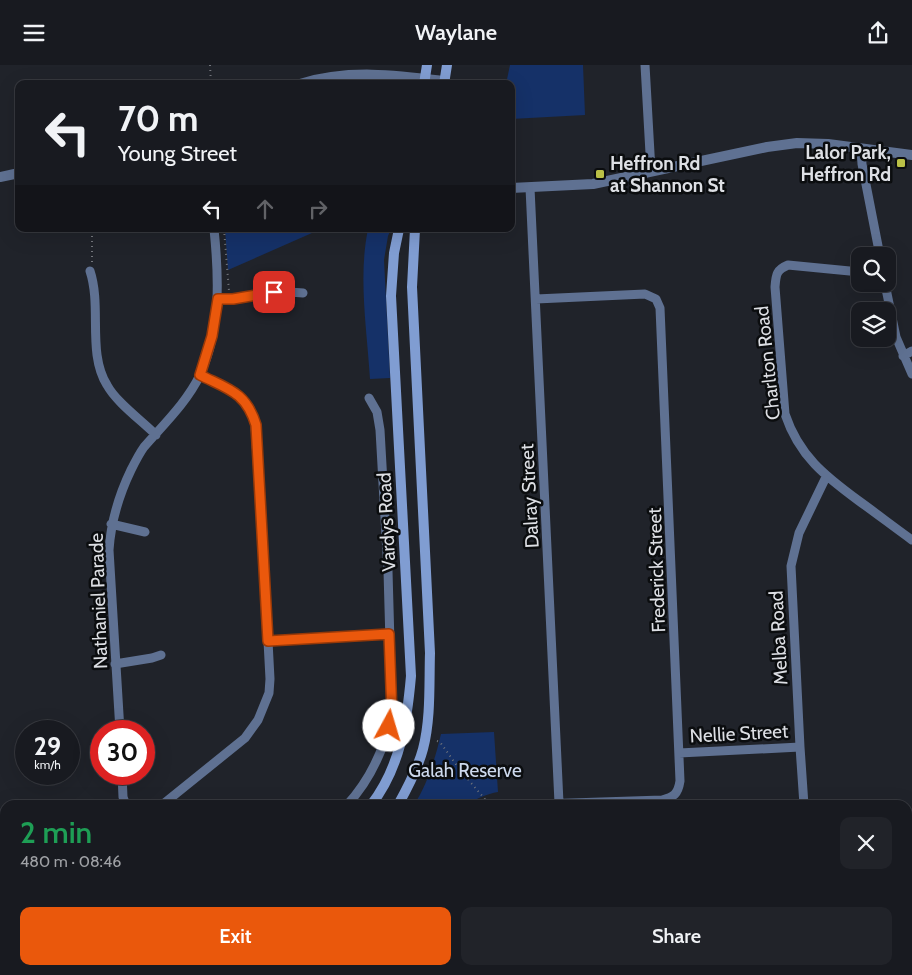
<!DOCTYPE html>
<html lang="en">
<head>
<meta charset="utf-8">
<style>
	:root { --surface:#181a20; --page:#212329; --text:#f1f3f6; --muted:#9fa1a5; --line:#36383e; --accent:#ea580c }
	body { margin:0; font-family:Cabin,sans-serif; background:var(--page); color:var(--text); height:100vh; display:flex; flex-direction:column; font-size:19px; white-space:nowrap }
	* { box-sizing:border-box; margin:0 }
	p { font-size:16px; color:var(--muted) }
	.icon { flex:none; width:28px; height:28px; fill:none; stroke:currentColor; stroke-width:2; stroke-linecap:round; stroke-linejoin:round }
	.map { position:relative; flex:1; overflow:hidden }
	.side { position:absolute; left:0px; top:735px; width:912px; height:175px; display:flex; flex-direction:column; background:var(--surface); border-radius:15px 15px 0 0; box-shadow:0 5px 20px #0002,0 0 0 1px var(--line) }
	.side>* { flex:none }
	.banner { position:absolute; left:15px; top:15px; width:500px; height:152px; border-radius:10px; box-shadow:0 5px 20px #0002,0 0 0 1px var(--line); background:#181a20; color:var(--text); overflow:hidden }
	.buttons { position:absolute; left:851px; top:182px; display:grid; gap:10px }
	.buttons a { display:grid; place-items:center; width:45px; height:45px; border-radius:10px; background:var(--surface); box-shadow:0 5px 20px #0002,0 0 0 1px var(--line); font-size:25px }
	.speed { position:absolute; left:15px; top:655px; display:flex; gap:10px; font-size:25px; font-weight:700; text-align:center }
	.speed>* { display:grid; place-content:center; width:65px; height:65px; border-radius:50%; background:var(--surface); box-shadow:0 5px 20px #0002,0 0 0 1px var(--line); line-height:1 }
	.speed small { font-size:12px; font-weight:400 }
	.speed .limit { border:8px solid #d22; background:#fff; color:#111 }
	.pin { position:absolute; display:grid; place-items:center; width:42px; height:42px; color:#fff; margin:-21px; border-radius:10px; box-shadow:0 2px 8px #0006 }
	.me { position:absolute; width:55px; margin:-28px; rotate:6deg; stroke-linejoin:round; filter:drop-shadow(0 0 4px #0008) }
	.turn { display:flex; align-items:center; gap:18px; height:105px; padding:0 20px; font-size:22px }
	.turn .icon { width:65px; height:65px; stroke-width:2.5 }
	.turn b { display:block; font-size:35px; line-height:42px }
	.lanes { display:flex; align-items:center; height:48px; padding:0 20px; background:#0003; justify-content:center; gap:25px; direction:ltr }
	.lanes .off { opacity:.35 }
	.round { display:grid; place-items:center; flex:none; width:52px; height:52px; border-radius:10px; background:var(--page) }
	.headline { display:flex; align-items:center; justify-content:space-between; height:85px; padding:0 20px }
	h1 { font-size:30px; font-weight:600; line-height:38px; color:#1e9e55 }
	.button { display:flex; gap:10px; margin-top:auto; padding:10px 20px }
	.button a { flex:1; height:58px; border-radius:10px; background:var(--accent); color:#fff; font-size:20px; font-weight:600; line-height:58px; text-align:center }
	.button a+a { background:var(--page); color:var(--text) }
	header { display:flex; justify-content:space-between; align-items:center; height:65px; padding:0 20px; background:var(--surface); font-size:22px; font-weight:600 }
	.map>svg:first-child { display:block }
	.green { fill:#153168 }
	.lines { fill:none; stroke-linecap:round; stroke-linejoin:round }
	.path { stroke:#74777d; stroke-width:2; stroke-dasharray:1 4; stroke-linecap:butt }
	.minor { stroke:#5f7192; stroke-width:9 }
	.tertiary { stroke:#5f7192; stroke-width:10 }
	.secondary { stroke:#809dd2; stroke-width:10 }
	.route-casing { stroke:#983908; stroke-width:12 }
	.route { stroke:#ea580c; stroke-width:9 }
	.poi-dot { fill:#bac046; stroke:#0b0d0f; stroke-width:2 }
	.labels { text-anchor:middle; stroke-width:5; stroke-linejoin:round; paint-order:stroke }
	.poi-label { font-size:19px; font-weight:bold; fill:#dddfe4; stroke:#0b0d0f; text-anchor:end }
	.street-label { font-size:19px; fill:#dddfe4; stroke:#0b0d0f }
	.park-label { font-size:19px; fill:#cdd9ed; stroke:#0b0d0f }
</style>
</head>
<body>
<header><svg class="icon" aria-label="menu" viewBox="0 0 24 24"><path d="M4 6h16M4 12h16M4 18h16"/></svg>Waylane<svg class="icon" aria-label="share" viewBox="0 0 24 24"><path d="M12 15V3M7 8l5-5 5 5M5 13v7h14v-7"/></svg></header>
<div class="map">
<svg width="912" height="910" viewBox="0 0 912 910">
	<rect width="100%" height="100%" fill="#20232a"/>
	<path class="green" d="M510,0H583L585,50L511,54V19H506Z
		M225,164H321L228,205Z
		M368,164H391L388,171L384,195L390,313L370,314C367,265 358,212 368,164Z
		M494,667L498,727C487,729 476,733 469,740H414C428,718 435,694 441,669Z"/>
	<g class="lines">
		<path class="path" d="M210,0L211,19
			M224,164L229,226
			M92,197V164
			M437,676L440,677L460,705L490,740
			M674,905V910"/>
		<path class="minor" d="M645,0L651,106
			M861,84L862,99L880,191
			M530,123L559,738
			M90,206C102,242 87,288 107,320C116,337 142,356 156,370
			M860,207L788,200C776,205 776,210 775,222L785,349C799,391 825,411 859,436C877,449 894,462 912,475
			M885,219L896,272L912,309
			M218,234C248,236 271,224 303,228
			M903,291L912,286
			M111,459L145,467
			M268,576L389,569
			M115,599L152,593L161,590
			M120,666L109,485C111,456 118,432 131,405C135,397 139,389 144,382C164,359 187,337 200,310C221,264 219,213 214,164
			M679,688L800,682
			M122,709L123,732L126,740
			M162,740L245,673L258,655L269,628L270,614L268,576L255,360C246,327 228,324 200,310
			M347,740C371,714 384,685 392,650L388,506L380,365L377,347L369,333
			M510,740L662,735C674,732 678,729 680,716L660,243L656,234L645,229L536,234
			M804,740L800,682L791,501L799,468L826,412
			M0,833L3,910
			M908,901L912,903
			M327,905V910
			M448,905V910
			M146,910L152,905
			M821,910L823,905"/>
		<path class="tertiary" d="M300,19C347,4 396,10 444,16
			M0,112L19,108
			M511,123L593,119L767,82L797,78L828,79L912,90"/>
		<path class="secondary" d="M424,19L427,0
			M444,19L447,0
			M371,740C400,703 407,657 411,611L391,231L394,188L399,164
			M398,740C408,722 418,703 423,684C431,653 429,619 430,588L412,222L415,164
			M178,910L184,905
			M216,910L222,905"/>
	</g>
	<g class="lines">
		<defs>
			<path id="route" d="M274,227L233,234H218L212,271L200,310C228,324 246,327 256,360L268,576L389,569L392,650L389,661"/>
		</defs>
		<use href="#route" class="route-casing"/>
		<use href="#route" class="route"/>
	</g>
	<g class="poi-dot">
		<rect x="896" y="93" width="10" height="10" rx="2.5"/>
		<rect x="595" y="104" width="10" height="10" rx="2.5"/>
	</g>
	<g class="labels">
		<g class="poi-label">
			<text x="891" y="94">Lalor Park,<tspan x="891" dy="22">Heffron Rd</tspan></text>
			<text x="610" y="105" text-anchor="start">Heffron Rd<tspan x="610" dy="22">at Shannon St</tspan></text>
		</g>
		<g class="street-label">
			<text transform="translate(767 298) rotate(-96)" y="7">Charlton Road</text>
			<text transform="translate(529 431) rotate(-93)" y="7">Dalray Street</text>
			<text transform="translate(386 457) rotate(-93)" y="7">Vardys Road</text>
			<text transform="translate(656 505) rotate(-92)" y="7">Frederick Street</text>
			<text transform="translate(98 536) rotate(-92)" y="7">Nathaniel Parade</text>
			<text transform="translate(778 573) rotate(-93)" y="7">Melba Road</text>
			<text transform="translate(739 668) rotate(-3)" y="7">Nellie Street</text>
		</g>
		<g class="park-label">
			<text x="465" y="712">Galah Reserve</text>
		</g>
	</g>
</svg>
<div class="buttons">
<a><svg class="icon" aria-label="search" viewBox="0 0 24 24"><circle cx="10" cy="10" r="6"/><path d="M15 15l6 6"/></svg></a>
<a><svg class="icon" aria-label="layers" viewBox="0 0 24 24"><path d="M12 4l9 5-9 5-9-5zM3 14l9 5 9-5"/></svg></a>
</div>
<div class="speed"><div>29<small>km/h</small></div><div class="limit">30</div></div>
<div class="pin" style="left:274px;top:227px;background:#d93025"><svg class="icon" aria-label="arrive" viewBox="0 0 24 24"><path d="M6 21V4h12l-3 4 3 4H6"/></svg></div>
<svg class="me" style="left:389px;top:661px" viewBox="-20 -20 40 40"><circle r="19" fill="#fff"/><path d="M0-13L10 11 0 6-10 11z" fill="#ea580c"/></svg>
<div class="banner">
<div class="turn"><svg class="icon" aria-label="left" viewBox="0 0 24 24"><path d="M17 20v-9H6M10 6l-5 5 5 5"/></svg><div><b>70 m</b>Young Street</div></div>
<div class="lanes"><svg class="icon" aria-label="left" viewBox="0 0 24 24"><path d="M17 20v-9H6M10 6l-5 5 5 5"/></svg><svg class="icon off" aria-label="ahead" viewBox="0 0 24 24"><path d="M12 20V5M6 11l6-6 6 6"/></svg><svg class="icon off" aria-label="right" viewBox="0 0 24 24"><path d="M7 20v-9h11M14 6l5 5-5 5"/></svg></div>
</div>
<section class="side">
<div class="headline"><div><h1>2 min</h1><p>480 m · 08:46</p></div><a class="round"><svg class="icon" aria-label="close" viewBox="0 0 24 24"><path d="M6 6l12 12M18 6L6 18"/></svg></a></div>
<div class="button"><a>Exit</a><a>Share</a></div>
</section>
</div>
</body>
</html>
